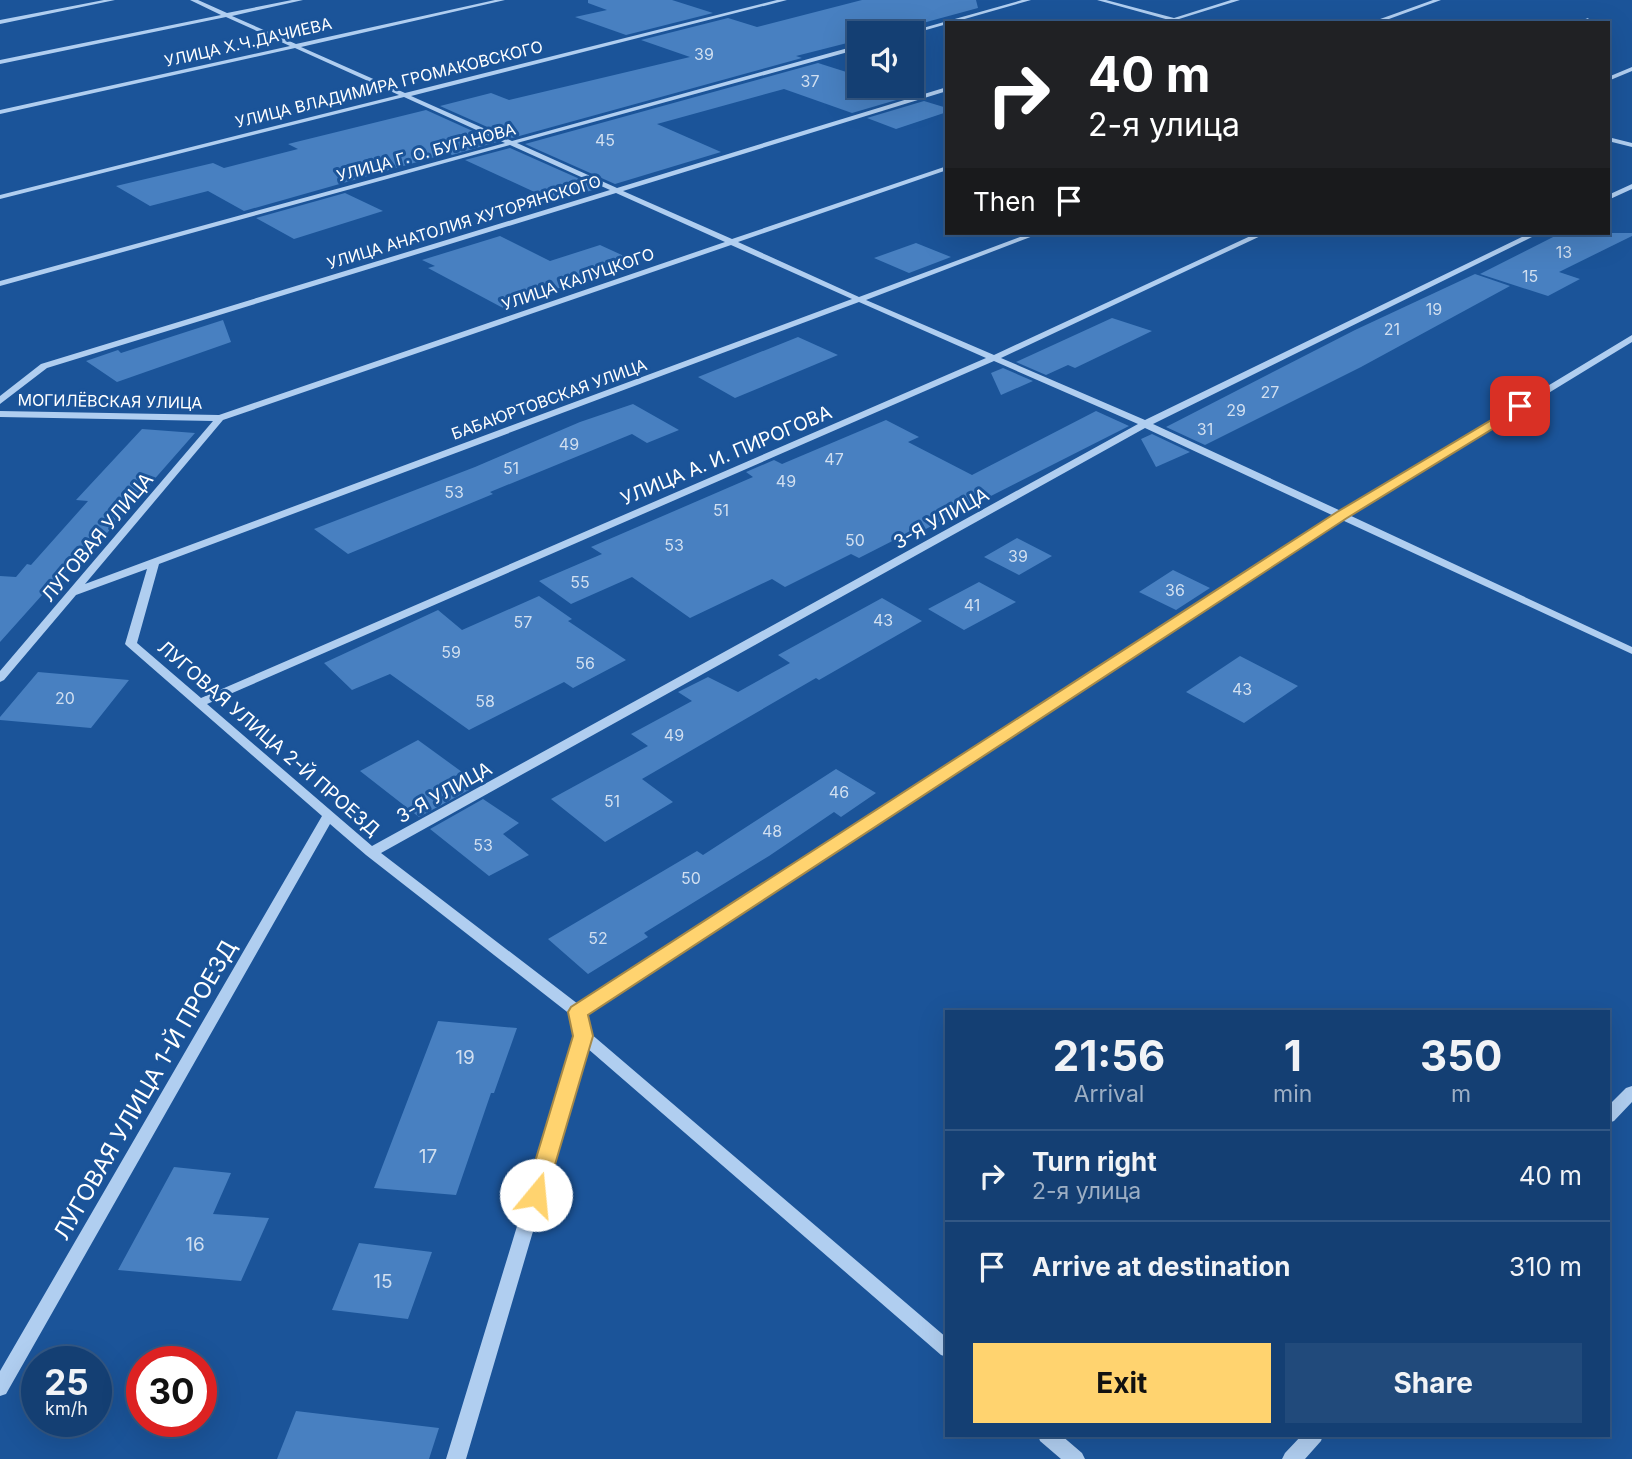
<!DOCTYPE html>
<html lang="en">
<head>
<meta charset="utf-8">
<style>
	:root { --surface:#143f73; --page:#214a7b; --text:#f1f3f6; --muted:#9dafc4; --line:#335885; --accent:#ffd36f }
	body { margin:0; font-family:Inter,sans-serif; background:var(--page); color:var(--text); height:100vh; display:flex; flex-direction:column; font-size:26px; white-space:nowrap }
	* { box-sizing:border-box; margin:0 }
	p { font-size:23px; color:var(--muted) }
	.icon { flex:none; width:38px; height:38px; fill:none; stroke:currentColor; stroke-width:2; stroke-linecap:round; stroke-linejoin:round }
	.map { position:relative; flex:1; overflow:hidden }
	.sheet { position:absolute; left:945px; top:1010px; width:665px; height:427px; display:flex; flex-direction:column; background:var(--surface); border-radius:0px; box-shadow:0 7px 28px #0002,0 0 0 2px var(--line) }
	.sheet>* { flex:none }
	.guide { position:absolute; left:945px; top:21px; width:665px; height:214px; border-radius:0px; box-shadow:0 7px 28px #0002,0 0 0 2px var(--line); background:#202124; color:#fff; overflow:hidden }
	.controls { position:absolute; left:847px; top:21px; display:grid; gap:14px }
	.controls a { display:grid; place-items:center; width:77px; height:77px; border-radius:0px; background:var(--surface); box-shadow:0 7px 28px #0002,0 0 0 2px var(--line); font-size:35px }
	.speed { position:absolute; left:21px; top:1346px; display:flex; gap:14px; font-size:35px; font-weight:700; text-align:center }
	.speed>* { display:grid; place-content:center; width:91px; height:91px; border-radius:50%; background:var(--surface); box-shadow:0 7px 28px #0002,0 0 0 2px var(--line); line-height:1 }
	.speed small { font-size:18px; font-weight:400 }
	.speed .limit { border:10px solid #d22; background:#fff; color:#111 }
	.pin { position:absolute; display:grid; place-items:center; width:60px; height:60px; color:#fff; margin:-30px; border-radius:14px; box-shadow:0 4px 10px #0006 }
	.me { position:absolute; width:77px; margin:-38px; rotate:17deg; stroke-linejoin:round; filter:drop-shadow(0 0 5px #0008) }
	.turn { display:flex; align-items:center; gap:24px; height:147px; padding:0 28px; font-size:32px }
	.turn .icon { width:91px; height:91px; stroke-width:2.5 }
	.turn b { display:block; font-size:49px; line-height:60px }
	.then { display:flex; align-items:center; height:66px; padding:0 28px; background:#0003; gap:14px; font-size:26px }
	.eta { display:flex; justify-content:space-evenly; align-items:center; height:119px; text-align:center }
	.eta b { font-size:42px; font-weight:700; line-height:49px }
	.primary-button { display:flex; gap:14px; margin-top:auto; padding:14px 28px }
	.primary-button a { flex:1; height:80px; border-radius:0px; background:var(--accent); color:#111; font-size:28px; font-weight:700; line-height:80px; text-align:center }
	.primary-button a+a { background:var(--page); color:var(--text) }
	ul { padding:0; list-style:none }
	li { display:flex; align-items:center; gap:21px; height:91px; padding:0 28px; border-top:2px solid var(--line) }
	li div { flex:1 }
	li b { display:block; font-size:26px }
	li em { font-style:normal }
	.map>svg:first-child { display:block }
	.building { fill:#4880c1 }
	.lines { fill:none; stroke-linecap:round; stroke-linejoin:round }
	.minor { fill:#b0cef0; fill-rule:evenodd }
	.route { fill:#ffd36f; stroke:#a68948; stroke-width:2 }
	.labels { text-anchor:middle; stroke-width:6; stroke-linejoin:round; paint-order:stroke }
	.far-street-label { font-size:16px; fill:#fff; stroke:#1b5499 }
	.number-label { font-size:16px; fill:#d1dff0 }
	.street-label { font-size:19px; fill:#fff; stroke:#1b5499 }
	.near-number-label { font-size:19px; fill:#d1dff0 }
	.near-street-label { font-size:23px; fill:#fff; stroke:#1b5499 }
</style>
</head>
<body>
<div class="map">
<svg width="1632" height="1459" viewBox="0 0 1632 1459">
	<rect width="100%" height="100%" fill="#1b5499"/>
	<path class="building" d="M588,0H672L713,13L626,35L575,17L607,10L588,3Z
		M862,0H976L978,8L886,33H859V40L796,56L802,58L512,138L440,106L491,93L509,100L690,57L641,40L728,18L757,27Z
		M818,63L859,76V86H889L906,91L901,93L910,96L852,113L784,89L657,124L721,152L615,184L525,144Z
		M924,101L947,108V112L896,129L867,118Z
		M426,110L497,142L452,155L449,153L244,211L208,191L150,206L116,186L213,163L224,168L298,149L288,144Z
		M510,148L600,188L554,201L465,160Z
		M345,193L383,211L294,239L256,218Z
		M1561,233H1632V236L1559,272L1580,279L1548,296L1480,274Z
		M500,236L550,261L600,245L635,261L503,308L428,268L435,266L422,260Z
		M916,243L951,257L909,273L874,258Z
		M1475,274L1510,286L1361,367L1205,445L1166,427L1355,330Z
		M1112,318L1152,331L1075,368L1068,365L1046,375L1016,362Z
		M223,320L231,342L117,382L86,361L118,350L121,353Z
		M798,337L838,355L735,398L698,377Z
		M1003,368L1033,381L1001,395L991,373Z
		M633,404L679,430L647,443L632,434L490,492L493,494L348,554L314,529L475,467L580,422Z
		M1096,411L1129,426L916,534L912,531L859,558L851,554L785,587L772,579L690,618L632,577L571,604L539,581L602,554L591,547L753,477L746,472L774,460L782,464L886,420L919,437L908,442L972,475Z
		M142,429L195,433L100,541L91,540L47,594H43L0,642V576L16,577L27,564L31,565L88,501L76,500Z
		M1152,434L1190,452L1156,467L1141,439Z
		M1017,538L1052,556L1019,575L984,557Z
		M1173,570L1210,588L1176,610L1139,592Z
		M979,582L1016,602L964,630L928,609Z
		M539,596L572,619L568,621L626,660L573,688L564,682L469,730L390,674L352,690L324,663L438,610L462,630Z
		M882,598L922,621L819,680L816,678L642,779L673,802L605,842L551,799L648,746L631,734L692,701L678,692L708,677L738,692L790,663L778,655Z
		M1240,656L1298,686L1244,723L1186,692Z
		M38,672L129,680L91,728L0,720V717Z
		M418,740L462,772L452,778L469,790L419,817L360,771Z
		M836,769L876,793L841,817L834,812L769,856L644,933L648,937L588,974L548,939L697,851L703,855Z
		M483,799L519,823L503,834L529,855L489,876L430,829Z
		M438,1021L517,1028L494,1093H491L456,1195L374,1188Z
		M174,1167L231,1173L213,1214L269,1218L241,1281L118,1270Z
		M359,1243L432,1252L408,1319L332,1310Z
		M296,1411L439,1428L429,1459H277Z"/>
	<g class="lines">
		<path class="minor" d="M104,0H115L0,24V20Z
			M190,0H198L227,13L292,0H303L232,16L296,44L495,0H505L301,47L405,93L777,0H787L411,96L512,141L859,45V49L517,143L617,188L947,87V91L623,191L732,239L947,166V170L738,242L859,297L1031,233H1041L866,300L994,355L1257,233H1267L1001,358L1145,420L1530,233H1540L1153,424L1341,511L1632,335V342L1349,515L1632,647V654L1342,520L586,1014L590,1033L947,1338V1357L941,1355L587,1048L466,1459H446L575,1036L571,1015L366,855L330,824L6,1394L0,1396V1371L322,816L127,646L125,644L147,569L76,595L4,680L0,682V671L213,421L0,417V411L219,415L725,242L616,193L47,368L0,404V396L41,364L610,190L510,145L0,286V281L505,143L404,97L0,199V195L399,95L295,48L0,114V110L290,46L226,17L0,64V60L221,15ZM731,245L852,299L85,584L223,420ZM859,302L986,358L201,698L137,643L159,564ZM994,361L1138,424L372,846L207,704ZM1145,428L1334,516L578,1004L381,853Z
			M1022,0H1031L912,34L905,33Z
			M1097,0H1106L1174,18L1231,0H1240L1179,19L1191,23H1180Z
			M1433,0H1441L1378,23H1369Z
			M1588,18L1590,21L1577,23L1578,22Z
			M1632,67V71L1608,81V77Z
			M1608,137L1632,143V147L1608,141Z
			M1632,184V189L1608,200V195Z
			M1632,1086V1102L1614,1121L1608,1123V1106L1626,1088Z
			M1038,1435H1061L1082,1453L1085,1459H1061L1040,1441Z
			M1302,1435H1323L1321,1441L1305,1459H1282L1285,1453Z"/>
	</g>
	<path class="route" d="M1520,403L1526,406L1525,409L1347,518L588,1015L593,1036L546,1195L543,1201L536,1204L528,1201L525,1195L573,1036L568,1012L571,1007L1337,512Z"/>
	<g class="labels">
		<g class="far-street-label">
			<text transform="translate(248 42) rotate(-13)" y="6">УЛИЦА Х.Ч.ДАЧИЕВА</text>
			<text transform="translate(389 84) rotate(-14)" y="6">УЛИЦА ВЛАДИМИРА ГРОМАКОВСКОГО</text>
			<text transform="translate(426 152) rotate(-15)" y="6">УЛИЦА Г. О. БУГАНОВА</text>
			<text transform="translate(464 222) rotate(-17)" y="6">УЛИЦА АНАТОЛИЯ ХУТОРЯНСКОГО</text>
			<text transform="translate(578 279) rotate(-19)" y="6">УЛИЦА КАЛУЦКОГО</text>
			<text transform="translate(549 399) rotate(-20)" y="6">БАБАЮРТОВСКАЯ УЛИЦА</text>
			<text transform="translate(110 401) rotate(1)" y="6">МОГИЛЁВСКАЯ УЛИЦА</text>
		</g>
		<g class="number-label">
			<text x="704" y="60">39</text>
			<text x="810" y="87">37</text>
			<text x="605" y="146">45</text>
			<text x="1564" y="258">13</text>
			<text x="1530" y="282">15</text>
			<text x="1434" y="315">19</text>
			<text x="1392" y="335">21</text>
			<text x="1270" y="398">27</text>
			<text x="1236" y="416">29</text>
			<text x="1205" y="435">31</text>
			<text x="569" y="450">49</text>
			<text x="834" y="465">47</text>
			<text x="511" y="474">51</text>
			<text x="786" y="487">49</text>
			<text x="454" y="498">53</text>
			<text x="721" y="516">51</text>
			<text x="855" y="546">50</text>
			<text x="674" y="551">53</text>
			<text x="1018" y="562">39</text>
			<text x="580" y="588">55</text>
			<text x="1175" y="596">36</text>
			<text x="972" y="611">41</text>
			<text x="883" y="626">43</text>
			<text x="523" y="628">57</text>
			<text x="451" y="658">59</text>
			<text x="585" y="669">56</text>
			<text x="1242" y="695">43</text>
			<text x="65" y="704">20</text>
			<text x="485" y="707">58</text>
			<text x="674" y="741">49</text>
			<text x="839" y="798">46</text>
			<text x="612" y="807">51</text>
			<text x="772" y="837">48</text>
			<text x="483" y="851">53</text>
			<text x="691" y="884">50</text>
			<text x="598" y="944">52</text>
		</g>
		<g class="street-label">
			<text transform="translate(726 455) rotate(-23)" y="7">УЛИЦА А. И. ПИРОГОВА</text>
			<text transform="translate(941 518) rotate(-29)" y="7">3-Я УЛИЦА</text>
			<text transform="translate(97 537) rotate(-50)" y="7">ЛУГОВАЯ УЛИЦА</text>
			<text transform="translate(269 738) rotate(41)" y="7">ЛУГОВАЯ УЛИЦА 2-Й ПРОЕЗД</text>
			<text transform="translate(444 792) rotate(-29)" y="7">3-Я УЛИЦА</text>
		</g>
		<g class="near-number-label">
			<text x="465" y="1064">19</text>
			<text x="428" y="1163">17</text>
			<text x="195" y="1251">16</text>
			<text x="383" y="1288">15</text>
		</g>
		<g class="near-street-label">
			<text transform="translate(145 1090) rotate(-60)" y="8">ЛУГОВАЯ УЛИЦА 1-Й ПРОЕЗД</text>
		</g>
	</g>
</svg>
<div class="controls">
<a><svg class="icon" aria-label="sound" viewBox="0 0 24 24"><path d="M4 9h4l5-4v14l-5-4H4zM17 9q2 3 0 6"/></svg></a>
</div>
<div class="speed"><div>25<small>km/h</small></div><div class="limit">30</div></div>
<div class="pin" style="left:1520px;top:406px;background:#d93025"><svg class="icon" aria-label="arrive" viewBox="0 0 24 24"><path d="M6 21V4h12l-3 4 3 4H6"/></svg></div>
<svg class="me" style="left:536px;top:1195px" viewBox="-20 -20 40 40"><circle r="19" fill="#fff"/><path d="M0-13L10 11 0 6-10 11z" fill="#ffd36f"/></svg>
<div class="guide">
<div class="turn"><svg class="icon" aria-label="right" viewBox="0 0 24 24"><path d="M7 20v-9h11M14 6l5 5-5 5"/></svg><div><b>40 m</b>2-я улица</div></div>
<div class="then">Then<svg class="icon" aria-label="arrive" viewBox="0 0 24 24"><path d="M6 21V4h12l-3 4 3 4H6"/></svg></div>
</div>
<section class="sheet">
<div class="eta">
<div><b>21:56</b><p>Arrival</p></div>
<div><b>1</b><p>min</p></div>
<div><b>350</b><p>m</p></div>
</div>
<ul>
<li><svg class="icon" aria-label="right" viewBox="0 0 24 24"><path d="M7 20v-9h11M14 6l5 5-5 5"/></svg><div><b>Turn right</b><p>2-я улица</p></div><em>40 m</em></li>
<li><svg class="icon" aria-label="arrive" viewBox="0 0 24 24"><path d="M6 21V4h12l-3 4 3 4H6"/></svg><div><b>Arrive at destination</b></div><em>310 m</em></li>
</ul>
<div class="primary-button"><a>Exit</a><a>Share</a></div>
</section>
</div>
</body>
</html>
